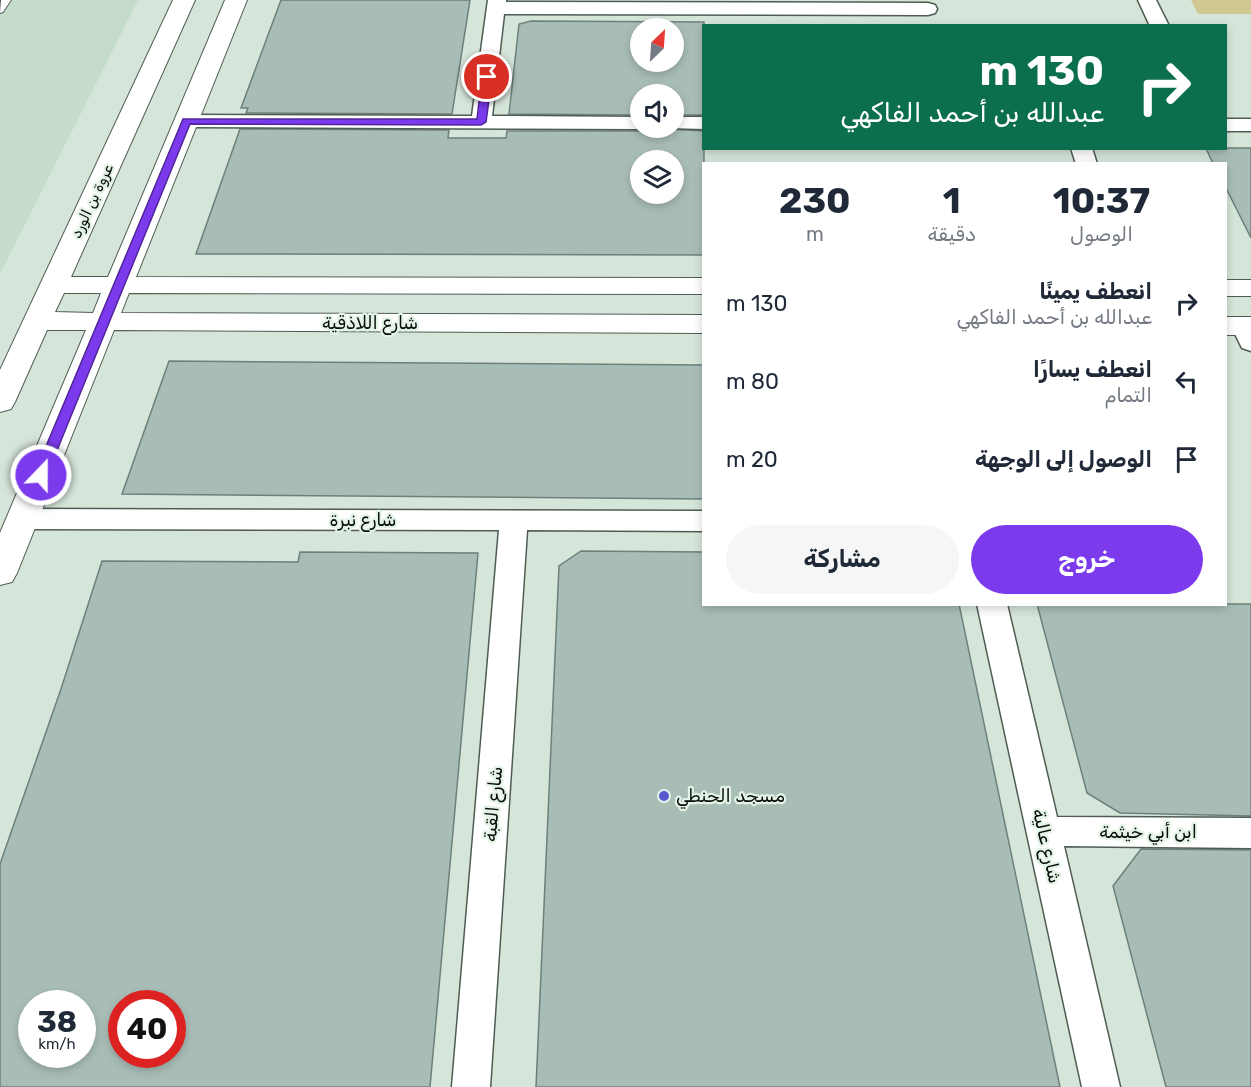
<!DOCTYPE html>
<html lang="ar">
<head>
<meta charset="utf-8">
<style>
	:root { --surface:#fff; --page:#f6f6f7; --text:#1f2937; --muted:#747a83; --accent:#7c3aed }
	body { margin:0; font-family:Rubik,Cairo,sans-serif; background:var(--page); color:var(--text); direction:rtl; height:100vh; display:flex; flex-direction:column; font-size:22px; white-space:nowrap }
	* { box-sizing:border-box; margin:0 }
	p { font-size:20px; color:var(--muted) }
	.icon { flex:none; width:33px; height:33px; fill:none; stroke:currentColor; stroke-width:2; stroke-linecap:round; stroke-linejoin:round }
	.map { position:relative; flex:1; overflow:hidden; direction:ltr }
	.details { position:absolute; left:702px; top:162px; width:525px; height:444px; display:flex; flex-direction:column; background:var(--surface); border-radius:0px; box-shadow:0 3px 9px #0003; direction:rtl }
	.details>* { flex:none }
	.banner { position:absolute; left:702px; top:24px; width:525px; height:126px; border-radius:0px; box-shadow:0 3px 9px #0003; direction:rtl; background:#0b6e4f; color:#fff; overflow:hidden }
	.needle { width:39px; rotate:25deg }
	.controls { position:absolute; left:630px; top:18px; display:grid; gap:12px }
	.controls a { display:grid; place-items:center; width:54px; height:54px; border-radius:50%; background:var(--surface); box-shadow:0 3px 9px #0003; font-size:30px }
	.speed { position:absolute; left:18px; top:990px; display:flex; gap:12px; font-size:30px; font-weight:700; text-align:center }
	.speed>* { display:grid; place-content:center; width:78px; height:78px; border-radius:50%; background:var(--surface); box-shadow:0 3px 9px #0003; line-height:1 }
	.speed small { font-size:15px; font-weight:400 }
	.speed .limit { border:9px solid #d22; background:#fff; color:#111 }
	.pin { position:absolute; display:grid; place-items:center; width:51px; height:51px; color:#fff; margin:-26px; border:3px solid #fff; border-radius:50%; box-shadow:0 2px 6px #0007 }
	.me { position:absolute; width:66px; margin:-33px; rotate:22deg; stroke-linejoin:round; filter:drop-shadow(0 0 4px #0008) }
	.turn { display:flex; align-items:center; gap:21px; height:126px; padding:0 24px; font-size:27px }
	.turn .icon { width:78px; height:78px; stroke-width:2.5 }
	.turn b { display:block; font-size:42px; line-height:51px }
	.eta { display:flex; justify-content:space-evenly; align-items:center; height:102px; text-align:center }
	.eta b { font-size:36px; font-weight:700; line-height:42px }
	.primary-button { display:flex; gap:12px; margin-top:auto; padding:12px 24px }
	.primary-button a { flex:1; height:69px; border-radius:36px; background:var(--accent); color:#fff; font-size:24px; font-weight:700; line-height:69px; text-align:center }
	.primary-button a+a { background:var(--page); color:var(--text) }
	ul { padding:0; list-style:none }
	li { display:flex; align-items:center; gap:18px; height:78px; padding:0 24px }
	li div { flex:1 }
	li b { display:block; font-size:22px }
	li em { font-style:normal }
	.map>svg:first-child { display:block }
	.built { fill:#c6dcca }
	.green { fill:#d0c891 }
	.building { fill:#a9bdb7; stroke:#6d807b; stroke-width:1.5; fill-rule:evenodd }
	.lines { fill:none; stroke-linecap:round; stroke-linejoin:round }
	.service-casing { stroke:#4f5c52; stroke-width:2 }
	.minor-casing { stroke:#4f5c52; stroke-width:3 }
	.tertiary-casing { stroke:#4f5c52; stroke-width:2 }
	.service { fill:#fff; fill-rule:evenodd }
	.minor { fill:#fff; fill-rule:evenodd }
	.tertiary { fill:#fff; fill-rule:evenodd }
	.route { fill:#7c3aed; stroke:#51269a; stroke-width:1.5 }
	.poi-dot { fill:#5856ce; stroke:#e3f3e6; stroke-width:2 }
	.labels { text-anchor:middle; stroke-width:4.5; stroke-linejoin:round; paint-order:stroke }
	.far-street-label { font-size:15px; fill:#080d09; stroke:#e3f3e6 }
	.street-label { font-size:18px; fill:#080d09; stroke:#e3f3e6 }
	.poi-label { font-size:18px; fill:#080d09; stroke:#e3f3e6; text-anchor:start }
</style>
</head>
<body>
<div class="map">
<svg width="1251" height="1087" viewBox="0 0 1251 1087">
	<rect width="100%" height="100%" fill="#d6e5d9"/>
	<path class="built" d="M0,0H138L0,274Z"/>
	<path class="green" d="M1191,0H1251V14H1198Z"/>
	<path class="building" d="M281,0H470L452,114L246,113L248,108H241Z
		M531,21L704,22V115H674V94H640V115L509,114L519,24ZM640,28H674V62H640Z
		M649,128L704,131V255L196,254L240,129L449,130L448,138H506L507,131H640ZM640,160H674V194H640Z
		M1206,148H1251V238L1226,188V164H1213Z
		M169,361L704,365V499L122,494Z
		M581,551L704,552V604H959L1060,1087H536L559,566Z
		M300,552L478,553L430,1087H0V864L61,689L102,561L298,562ZM32,1004H82V1054H32ZM122,1004H172V1054H122Z
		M1037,604H1251V816L1120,813L1087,793Z
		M1141,849L1251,850V1087H1166L1113,886Z"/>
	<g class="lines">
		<defs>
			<path id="service" d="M1,0H11L3,12L0,13Z"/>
			<path id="minor" d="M488,0H506V2L928,3L935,5L937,9L935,13L928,15L504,14L492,116L640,117V128H647L640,129L186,127L179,125L176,121L179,117L186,115L472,116Z
				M1138,0H1156L1169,26H1150Z
				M674,117H704V129L667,128H674Z
				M1226,119H1251V131H1226Z
				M1071,148H1092L1097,164H1076Z
				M1243,318L1251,321V351L1242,348L1231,326L1234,321Z
				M23,509L704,511V531L527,530L490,1087H452L499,530L23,529L13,526L9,519L13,512Z
				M977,604H1007L1057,817L1251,818V848L1064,846L1120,1087H1082Z"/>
			<path id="tertiary" d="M173,0H195L71,277H108L225,0H247L136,277L704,278V294L129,293L121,313L704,315V333L114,330L17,573L12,582L0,585V533L86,330H47L15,402L11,409L0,412V370ZM64,293H101L93,313L55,312Z
				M1226,280H1251V296H1226Z
				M1226,317H1251V335H1226Z"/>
		</defs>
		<use href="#service" class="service-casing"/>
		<use href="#minor" class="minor-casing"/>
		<use href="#tertiary" class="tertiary-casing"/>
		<use href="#service" class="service"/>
		<use href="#minor" class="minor"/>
		<use href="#tertiary" class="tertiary"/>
	</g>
	<path class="route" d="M487,74L492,77L486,122L481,125L190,124L47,475L45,478H36L34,475L183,119H477L482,77Z"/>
	<circle class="poi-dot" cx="664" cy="796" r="6"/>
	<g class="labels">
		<g class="far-street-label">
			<text transform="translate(92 201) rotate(-65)" y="5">عروة بن الورد</text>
		</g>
		<g class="street-label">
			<text x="370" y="329">شارع اللاذقية</text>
			<text x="363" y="526">شارع نبرة</text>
			<text transform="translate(493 804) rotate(-85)" y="6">شارع القبة</text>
			<text x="1148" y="838">ابن أبي خيثمة</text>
			<text transform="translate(1047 846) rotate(77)" y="6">شارع عالية</text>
		</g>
		<g class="poi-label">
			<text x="676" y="802">مسجد الحنطي</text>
		</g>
	</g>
</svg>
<div class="controls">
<a><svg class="needle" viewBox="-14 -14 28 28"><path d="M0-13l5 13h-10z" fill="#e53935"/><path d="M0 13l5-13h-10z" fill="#747a83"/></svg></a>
<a><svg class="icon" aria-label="sound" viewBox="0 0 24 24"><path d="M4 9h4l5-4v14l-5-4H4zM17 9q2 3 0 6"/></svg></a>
<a><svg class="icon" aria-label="layers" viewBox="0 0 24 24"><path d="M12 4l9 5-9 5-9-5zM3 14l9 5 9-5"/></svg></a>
</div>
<div class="speed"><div>38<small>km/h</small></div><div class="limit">40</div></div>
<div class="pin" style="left:487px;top:77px;background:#d93025"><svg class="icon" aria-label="arrive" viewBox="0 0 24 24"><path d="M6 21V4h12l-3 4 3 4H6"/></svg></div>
<svg class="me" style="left:41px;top:475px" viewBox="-20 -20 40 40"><circle r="17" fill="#7c3aed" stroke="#fff" stroke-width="3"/><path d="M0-11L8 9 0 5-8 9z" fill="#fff"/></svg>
<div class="banner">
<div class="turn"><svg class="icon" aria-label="right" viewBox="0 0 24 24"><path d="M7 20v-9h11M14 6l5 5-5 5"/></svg><div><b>130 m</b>عبدالله بن أحمد الفاكهي</div></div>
</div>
<section class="details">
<div class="eta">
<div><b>10:37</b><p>الوصول</p></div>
<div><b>1</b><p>دقيقة</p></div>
<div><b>230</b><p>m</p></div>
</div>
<ul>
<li><svg class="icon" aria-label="right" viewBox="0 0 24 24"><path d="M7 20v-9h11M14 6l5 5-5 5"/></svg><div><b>انعطف يمينًا</b><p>عبدالله بن أحمد الفاكهي</p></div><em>130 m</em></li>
<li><svg class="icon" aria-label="left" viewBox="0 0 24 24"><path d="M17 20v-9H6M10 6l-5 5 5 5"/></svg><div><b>انعطف يسارًا</b><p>التمام</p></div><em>80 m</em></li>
<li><svg class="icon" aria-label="arrive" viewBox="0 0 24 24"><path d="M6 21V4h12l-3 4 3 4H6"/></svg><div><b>الوصول إلى الوجهة</b></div><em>20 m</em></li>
</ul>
<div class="primary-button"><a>خروج</a><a>مشاركة</a></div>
</section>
</div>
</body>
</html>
